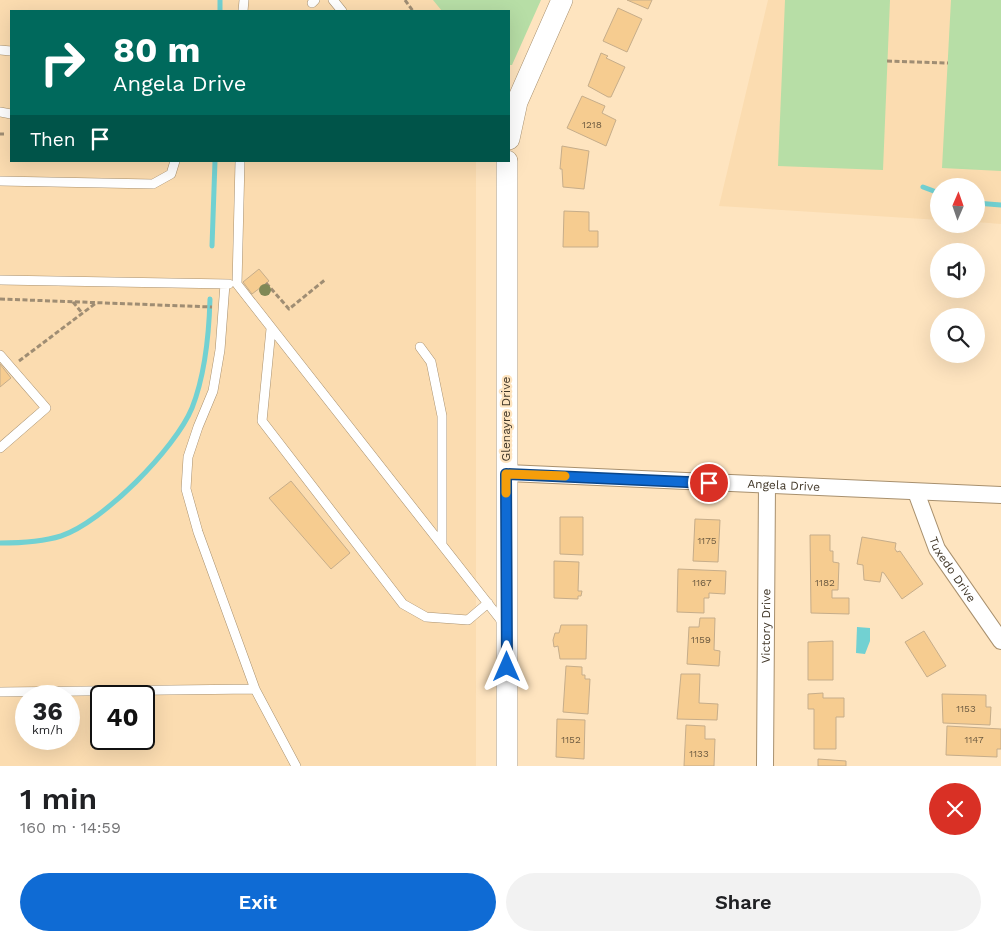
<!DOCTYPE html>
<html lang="en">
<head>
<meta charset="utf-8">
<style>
	:root { --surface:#fff; --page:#f2f2f2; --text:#202124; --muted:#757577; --accent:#0f6bd4 }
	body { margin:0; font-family:"Work Sans",sans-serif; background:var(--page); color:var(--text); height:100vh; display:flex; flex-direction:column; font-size:19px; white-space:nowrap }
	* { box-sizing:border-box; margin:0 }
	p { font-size:16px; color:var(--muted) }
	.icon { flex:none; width:28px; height:28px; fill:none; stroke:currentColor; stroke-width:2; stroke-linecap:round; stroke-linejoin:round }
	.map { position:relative; height:766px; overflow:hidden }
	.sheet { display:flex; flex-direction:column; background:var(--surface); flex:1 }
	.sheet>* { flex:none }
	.hud { position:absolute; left:10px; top:10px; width:500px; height:152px; border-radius:0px; box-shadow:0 5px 20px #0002; background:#00695c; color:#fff; overflow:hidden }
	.needle { width:32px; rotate:2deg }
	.fabs { position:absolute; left:930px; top:178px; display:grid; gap:10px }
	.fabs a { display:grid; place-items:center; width:55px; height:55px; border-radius:50%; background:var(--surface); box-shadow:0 5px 20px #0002; font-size:25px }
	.speed { position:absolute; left:15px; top:685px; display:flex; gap:10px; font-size:25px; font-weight:700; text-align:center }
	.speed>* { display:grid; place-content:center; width:65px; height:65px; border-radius:50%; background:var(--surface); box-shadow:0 5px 20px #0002; line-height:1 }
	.speed small { font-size:12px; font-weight:400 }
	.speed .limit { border:2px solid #111; border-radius:8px; background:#fff; color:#111 }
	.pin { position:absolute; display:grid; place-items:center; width:42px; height:42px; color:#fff; margin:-21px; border:2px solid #fff; border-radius:50%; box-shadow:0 1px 5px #0007 }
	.me { position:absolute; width:55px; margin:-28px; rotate:0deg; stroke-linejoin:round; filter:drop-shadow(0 0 4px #0008) }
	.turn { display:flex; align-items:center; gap:18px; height:105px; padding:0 20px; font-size:22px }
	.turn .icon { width:65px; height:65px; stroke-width:2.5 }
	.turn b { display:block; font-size:35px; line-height:42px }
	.then { display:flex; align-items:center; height:48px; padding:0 20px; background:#0003; gap:10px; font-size:19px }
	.round { display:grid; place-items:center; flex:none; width:52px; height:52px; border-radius:26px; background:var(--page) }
	.head { display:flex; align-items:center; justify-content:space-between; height:85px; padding:0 20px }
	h1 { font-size:30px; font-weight:600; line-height:38px }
	.cta { display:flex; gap:10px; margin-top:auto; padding:10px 20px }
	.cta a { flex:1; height:58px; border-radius:30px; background:var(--accent); color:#fff; font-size:20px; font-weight:600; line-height:58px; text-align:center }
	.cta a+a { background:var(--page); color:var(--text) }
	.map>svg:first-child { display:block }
	.built { fill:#fbdcb0; fill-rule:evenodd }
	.green { fill:#b7dea6 }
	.water { fill:#72d1d2 }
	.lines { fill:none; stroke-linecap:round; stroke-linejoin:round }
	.stream { stroke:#72d1d2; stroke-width:5 }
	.building { fill:#f6cc90; stroke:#c6ad8a }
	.service-casing { stroke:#a8906e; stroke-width:10 }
	.minor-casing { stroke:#a8906e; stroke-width:18 }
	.tertiary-casing { stroke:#a8906e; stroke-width:22 }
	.path { stroke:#9f8d73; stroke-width:3; stroke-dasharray:5 2.5; stroke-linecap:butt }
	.service { stroke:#fff; stroke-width:9 }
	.minor { stroke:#fff; stroke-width:16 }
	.tertiary { stroke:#fff; stroke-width:21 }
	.tree { fill:#7f8856 }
	.route-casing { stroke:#0a468a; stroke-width:12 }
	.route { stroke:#0f6bd4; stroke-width:9 }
	.slow { stroke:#f59e0b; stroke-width:9 }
	.labels { text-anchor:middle; stroke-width:4.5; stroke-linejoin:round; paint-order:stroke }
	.number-label { font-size:10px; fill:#6e5c42 }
	.street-label { font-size:12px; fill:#413728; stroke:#fee4bf }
</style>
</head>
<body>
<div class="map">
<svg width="1001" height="766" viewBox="0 0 1001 766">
	<rect width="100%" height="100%" fill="#fee4bf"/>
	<path class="built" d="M0,0H478V11H11V161H476V766H0ZM26,696H69V739H26ZM101,696H144V739H101Z
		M768,0H1001V224L976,222V186H939V220L719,206Z"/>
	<path class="green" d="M433,0H541L512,65H509V11H442Z
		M785,0H890L883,170L778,166Z
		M951,0H1001V171L942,168Z"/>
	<path class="water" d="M857,627L870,628V641L865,654L856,653Z"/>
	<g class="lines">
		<path class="stream" d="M220,11V0
			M923,187L939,193
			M976,203L1001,205
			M212,246L215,161
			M0,543C19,543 42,542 61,536C103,522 175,449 192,408C205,375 209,334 210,299"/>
	</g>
	<path class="building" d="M627,0H652L648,9Z
		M618,8L642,19L627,52L603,41Z
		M601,53L608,56L606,58L625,67L611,97H608L588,86Z
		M582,96L605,106L602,113L616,120L606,146L567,128Z
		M562,146L589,151L584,189L563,187L562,169H560Z
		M564,211L589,212V231H598V247H563Z
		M259,269L269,281L252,294L243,282Z
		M0,364L11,378L0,387Z
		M291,481L350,553L331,569L269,498Z
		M560,517H583V555L560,554Z
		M695,519L720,520L718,562L693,561Z
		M810,535H830V551H833V562L839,563L838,590H832V598H849V614L811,613Z
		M862,537L896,543L895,549L897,552L900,551L923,584L902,599L884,573L882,572L880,582L864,580L863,565L857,564Z
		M554,561L579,562L578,591H582L581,596H578V599L554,598Z
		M678,569L726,571L725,594L709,593V598H704V613L677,612Z
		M700,618H715L714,650L720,651L719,666L687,664L689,627H699Z
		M561,625H587L586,659H560L558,646L554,647L553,640L555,633H559Z
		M924,631L946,666L927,677L905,642Z
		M833,641V680H808V642Z
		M566,666L582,667V675H585V679H590L588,714L563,712Z
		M681,674H700L699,703L718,704L717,720L677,719Z
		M823,693V698H844V717H836V749H814V709H808V694Z
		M942,694L986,695V707H991L990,725L943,723Z
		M557,719L585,720L584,759L556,757Z
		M686,725L705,726V739H715L714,766H684Z
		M947,726L1001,729V749H997V757L946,755Z
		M818,759L846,761V766H818Z"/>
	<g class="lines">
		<defs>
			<path id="service" d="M333,0L342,11
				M312,3L315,0
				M243,11L244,0
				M0,50L11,51
				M0,112L11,114
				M240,161L237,284L504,624
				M0,181L153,184L171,174L175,161
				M0,280L229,284
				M225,284L220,350L213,391L198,427L188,457L186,489L198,532L255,689L296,766
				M271,329L262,421L403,604L426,617L468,620L488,603
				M420,347L431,362L442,416V545
				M0,355L46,408L0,448
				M0,692L255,689"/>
			<g id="minor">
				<path id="s1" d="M506,473L1001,495"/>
				<path id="s2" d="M916,492L937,549L1001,641"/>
				<path id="s3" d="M765,766L767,485"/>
			</g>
			<path id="tertiary" d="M509,139L517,102L562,0
				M507,766V161"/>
		</defs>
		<use href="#service" class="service-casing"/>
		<use href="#minor" class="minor-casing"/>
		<use href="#tertiary" class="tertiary-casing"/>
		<path class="path" d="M405,0L413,11
			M887,61L948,63
			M0,134H4
			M266,283L289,309L326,279
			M0,299L212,307
			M73,302L82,313
			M19,361L96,303"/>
		<use href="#service" class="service"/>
		<use href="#minor" class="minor"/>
		<use href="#tertiary" class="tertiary"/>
	</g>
	<circle class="tree" cx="265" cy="290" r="6"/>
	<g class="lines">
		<defs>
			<path id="route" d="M507,667L506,474L709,483"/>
		</defs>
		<use href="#route" class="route-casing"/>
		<use href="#route" class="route"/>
		<path class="slow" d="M506,493V474L565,476"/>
	</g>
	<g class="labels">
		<g class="number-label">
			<text x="592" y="128">1218</text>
			<text x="707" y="544">1175</text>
			<text x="702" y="586">1167</text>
			<text x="825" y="586">1182</text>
			<text x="701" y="643">1159</text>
			<text x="966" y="712">1153</text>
			<text x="571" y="743">1152</text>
			<text x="974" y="743">1147</text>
			<text x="699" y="757">1133</text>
		</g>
		<g class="street-label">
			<text transform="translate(506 419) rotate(-90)" y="4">Glenayre Drive</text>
			<text dy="4" stroke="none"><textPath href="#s1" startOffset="278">Angela Drive</textPath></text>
			<text dy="4" stroke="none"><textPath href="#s2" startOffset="86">Tuxedo Drive</textPath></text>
			<text dy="4" stroke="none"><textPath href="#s3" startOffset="140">Victory Drive</textPath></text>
		</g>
	</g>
</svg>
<div class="fabs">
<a><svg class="needle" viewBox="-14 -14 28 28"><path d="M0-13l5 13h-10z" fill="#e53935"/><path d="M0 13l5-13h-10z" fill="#757577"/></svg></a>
<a><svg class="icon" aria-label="sound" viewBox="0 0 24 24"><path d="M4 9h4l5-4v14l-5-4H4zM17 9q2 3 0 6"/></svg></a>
<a><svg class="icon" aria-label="search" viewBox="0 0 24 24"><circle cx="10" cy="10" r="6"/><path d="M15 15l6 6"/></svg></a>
</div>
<div class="speed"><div>36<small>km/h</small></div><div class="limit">40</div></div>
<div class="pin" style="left:709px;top:483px;background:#d93025"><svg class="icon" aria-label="arrive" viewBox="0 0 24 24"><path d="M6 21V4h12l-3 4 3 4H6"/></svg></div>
<svg class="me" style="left:507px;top:667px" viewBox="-20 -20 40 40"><path d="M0-17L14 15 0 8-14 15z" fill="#0f6bd4" stroke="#fff" stroke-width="4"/></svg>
<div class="hud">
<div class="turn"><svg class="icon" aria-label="right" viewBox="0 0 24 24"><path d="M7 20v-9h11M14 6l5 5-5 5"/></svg><div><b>80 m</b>Angela Drive</div></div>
<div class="then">Then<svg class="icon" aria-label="arrive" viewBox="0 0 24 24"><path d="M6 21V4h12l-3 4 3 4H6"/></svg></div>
</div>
</div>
<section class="sheet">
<div class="head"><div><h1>1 min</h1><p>160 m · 14:59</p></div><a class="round" style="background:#d93025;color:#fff"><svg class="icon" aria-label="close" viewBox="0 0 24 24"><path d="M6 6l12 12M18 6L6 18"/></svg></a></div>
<div class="cta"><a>Exit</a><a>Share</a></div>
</section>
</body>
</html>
